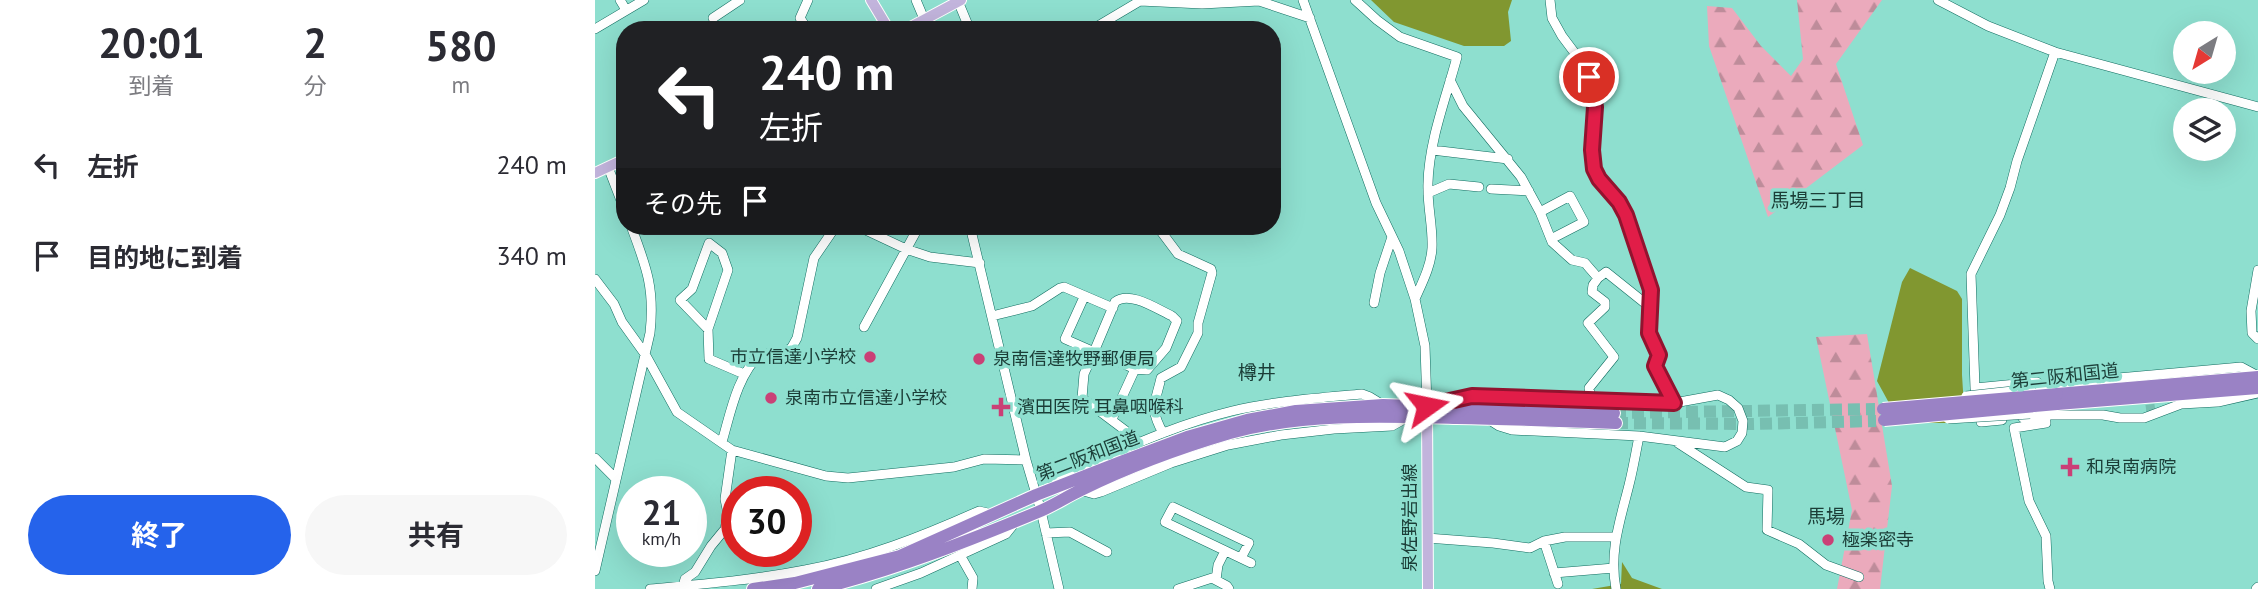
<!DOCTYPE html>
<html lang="ja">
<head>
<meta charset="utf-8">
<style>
	:root { --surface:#fff; --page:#f7f7f7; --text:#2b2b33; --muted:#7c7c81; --accent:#2563eb }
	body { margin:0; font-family:"PT Sans","Noto Sans JP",sans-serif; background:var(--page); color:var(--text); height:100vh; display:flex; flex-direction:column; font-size:26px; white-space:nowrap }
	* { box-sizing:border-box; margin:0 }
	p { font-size:23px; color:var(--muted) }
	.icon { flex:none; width:38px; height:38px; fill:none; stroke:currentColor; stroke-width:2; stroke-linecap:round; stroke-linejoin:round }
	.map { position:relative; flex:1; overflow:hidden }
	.drawer { display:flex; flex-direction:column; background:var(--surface); width:595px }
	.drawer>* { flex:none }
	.top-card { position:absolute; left:21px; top:21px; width:665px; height:214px; border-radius:28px; box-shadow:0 7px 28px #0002; background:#202124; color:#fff; overflow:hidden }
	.needle { width:46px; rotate:217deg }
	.controls { position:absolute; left:1578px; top:21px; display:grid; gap:14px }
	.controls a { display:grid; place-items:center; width:63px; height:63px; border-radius:50%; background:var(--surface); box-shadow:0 7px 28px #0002; font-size:35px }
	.speed { position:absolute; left:21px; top:476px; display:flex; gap:14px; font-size:35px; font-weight:700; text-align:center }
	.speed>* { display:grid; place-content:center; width:91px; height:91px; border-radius:50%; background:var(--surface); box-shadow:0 7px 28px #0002; line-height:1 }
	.speed small { font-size:18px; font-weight:400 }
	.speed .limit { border:10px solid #d22; background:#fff; color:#111 }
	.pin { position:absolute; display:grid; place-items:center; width:60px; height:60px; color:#fff; margin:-30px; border:4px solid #fff; border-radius:50%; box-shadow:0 2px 7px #0007 }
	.me { position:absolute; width:77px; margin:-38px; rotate:78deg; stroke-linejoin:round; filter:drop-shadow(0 0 5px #0008) }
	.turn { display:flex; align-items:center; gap:24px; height:147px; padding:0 28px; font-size:32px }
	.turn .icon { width:91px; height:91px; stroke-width:2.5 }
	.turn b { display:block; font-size:49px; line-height:60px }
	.then { display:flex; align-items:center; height:66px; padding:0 28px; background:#0003; gap:14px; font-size:26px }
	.eta { display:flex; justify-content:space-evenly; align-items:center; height:119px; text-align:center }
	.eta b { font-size:42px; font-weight:700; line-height:49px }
	.primary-button { display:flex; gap:14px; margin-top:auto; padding:14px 28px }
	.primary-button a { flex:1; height:80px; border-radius:42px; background:var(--accent); color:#fff; font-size:28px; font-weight:700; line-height:80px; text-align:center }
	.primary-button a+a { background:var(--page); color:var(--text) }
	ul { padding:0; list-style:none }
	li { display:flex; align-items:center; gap:21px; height:91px; padding:0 28px }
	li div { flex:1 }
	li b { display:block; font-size:26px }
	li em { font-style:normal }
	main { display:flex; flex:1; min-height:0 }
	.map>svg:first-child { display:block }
	.forest { fill:url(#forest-firs) }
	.water { fill:#819730 }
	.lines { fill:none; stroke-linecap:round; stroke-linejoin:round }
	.minor-tunnel { stroke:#77bfb1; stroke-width:9; stroke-dasharray:9 4.5; stroke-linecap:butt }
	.highway-tunnel { stroke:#77bfb1; stroke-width:12; stroke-dasharray:12 6; stroke-linecap:butt }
	.minor-casing { stroke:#106d60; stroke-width:10 }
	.major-casing { stroke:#fff; stroke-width:12 }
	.highway-casing { stroke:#fff; stroke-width:14 }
	.minor { stroke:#fff; stroke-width:9 }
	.major { stroke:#c2b4dc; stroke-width:10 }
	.highway { stroke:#9a82c5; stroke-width:12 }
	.minor-bridge-casing { stroke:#106d60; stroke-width:10; stroke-linecap:butt }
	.highway-bridge-casing { stroke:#fff; stroke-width:14; stroke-linecap:butt }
	.minor-bridge { stroke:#fff; stroke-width:9 }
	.highway-bridge { stroke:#9a82c5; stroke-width:12 }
	.route-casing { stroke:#92132f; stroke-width:18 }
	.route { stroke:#e11d48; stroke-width:12 }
	.poi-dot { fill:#ca4076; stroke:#8edfcf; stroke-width:2.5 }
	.labels { text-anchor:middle; stroke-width:7; stroke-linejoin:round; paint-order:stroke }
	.poi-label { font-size:18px; fill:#1b3d37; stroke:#8edfcf; text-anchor:start }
	.street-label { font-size:18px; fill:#1b3d37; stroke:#8edfcf }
	.neighbourhood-label { font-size:19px; fill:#1b3d37; stroke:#8edfcf }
</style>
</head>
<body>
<main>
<section class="drawer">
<div class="eta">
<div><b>20:01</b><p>到着</p></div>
<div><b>2</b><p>分</p></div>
<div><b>580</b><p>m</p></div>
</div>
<ul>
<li><svg class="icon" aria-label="left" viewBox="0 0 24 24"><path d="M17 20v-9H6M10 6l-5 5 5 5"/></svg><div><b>左折</b></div><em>240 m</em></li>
<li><svg class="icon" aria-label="arrive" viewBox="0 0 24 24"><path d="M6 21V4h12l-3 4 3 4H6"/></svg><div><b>目的地に到着</b></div><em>340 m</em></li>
</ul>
<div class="primary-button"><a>終了</a><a>共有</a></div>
</section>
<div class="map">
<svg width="1663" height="589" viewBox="0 0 1663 589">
	<defs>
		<pattern id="forest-firs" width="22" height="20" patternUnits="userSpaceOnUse" patternTransform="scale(1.75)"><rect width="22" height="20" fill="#ebaabc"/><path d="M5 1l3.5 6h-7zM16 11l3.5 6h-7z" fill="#be8c9a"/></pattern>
	</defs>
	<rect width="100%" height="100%" fill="#8edfcf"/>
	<path class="forest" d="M1202,0H1287L1241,64L1268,145L1173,217L1114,46L1112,6L1137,8L1166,46L1196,76L1208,59Z
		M1272,334L1297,486L1285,589H1242L1257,510L1221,337Z"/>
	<path class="water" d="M776,0H917L913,12L916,41L909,46H869L799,22Z
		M1315,268L1362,291L1367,299V375L1370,423H1305L1282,381L1307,282Z
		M1027,562L1037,578L1067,589H997L1026,584Z"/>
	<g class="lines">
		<path class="minor-tunnel" d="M1553,391L1556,412"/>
		<path class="highway-tunnel" d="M1019,413L1280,409
			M1021,423L1158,424L1281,421"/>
		<defs>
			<path id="minor" d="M25,0L31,10
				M321,0L329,19
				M708,0L781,203L804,251L820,299L830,346L832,406L877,396L1079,403L1123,395L1134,400L1143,408L1148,421L1147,433L1142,441L1130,447L1044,436L917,430L904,426L893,419
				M760,0L782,20L805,37L862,57C851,98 834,141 833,183C832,205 838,226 837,248C836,266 827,283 820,299
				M955,0L957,18L967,36L985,60L999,93L1000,107L997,151L999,168L1004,179L1023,202L1031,215L1057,290L1054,333L1064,355L1060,366L1079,403
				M1343,0L1393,26L1460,52L1663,107
				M363,1L375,30
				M118,18L145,0
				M0,29L49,0
				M213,30L205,18L213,0
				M496,30L545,1L607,4L664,1L715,18
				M855,80L868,106L926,177L945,212L957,242L977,260L990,263L1003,278L1011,272L1056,308
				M837,150L913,159
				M13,167L30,211
				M677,176L680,177
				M896,189L934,191
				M833,193L854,184L884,187
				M945,212L975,196L989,222L956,239
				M262,226L311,249L335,257L385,263
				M375,226L431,460L446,511L464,589
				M562,226L583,254L616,269L617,273L603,323V333L586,367L566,378C560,404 554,408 568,433
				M1663,270L1656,311L1657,333L1663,339
				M0,279L19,304L27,322L50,354L82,412L137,450L231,476L253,478L359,467L389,459L431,460
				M489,297L470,339L495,350
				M779,303L785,273L797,237
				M397,316L437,306L465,288L469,287L518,308
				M269,327L324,226
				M113,329L85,300L97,289L114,243L127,253L133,270L113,329L114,359L149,374
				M501,347L520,302C534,290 562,309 577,316L582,321L571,348L552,370L540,369L504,353
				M497,356L489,374L487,398L539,437L543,443
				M1380,388L1376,274L1405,215L1415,188L1422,161L1460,52
				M1445,388L1456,384L1646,367L1663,376
				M997,403L994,388L1019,357L993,323L1010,307V302L997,292L998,285L1003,278
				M1445,415H1508L1525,418H1549L1586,404L1623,402L1663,393
				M1428,418L1450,416
				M517,419L540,369
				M1407,420L1386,422L1380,388L1442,382L1448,387L1451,423L1419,428L1434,501L1451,536L1453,581L1455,589
				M127,442C136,411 142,376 166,353L187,355L197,347L202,338L219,258L241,226
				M1083,443L1151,487L1173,490L1172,530L1204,544L1231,565L1264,577
				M0,458L21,479
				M458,485L470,474C525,451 579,425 637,411C680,401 724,398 767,394L775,397L788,405
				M485,490L499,494L506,492L576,463L633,445L686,435L739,429L797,426L813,417
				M451,533L475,532L512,552
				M832,538L898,543L935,548L949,541L970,537H1021
				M949,541L963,584
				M365,555L378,578L377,589
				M646,558L654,543L578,507L570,522L656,563
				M0,571L55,333C60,288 51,266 36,226
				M959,573L1019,568
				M621,580L623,565L630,551
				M88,586L90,579L100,572L116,546L130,529L133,514L130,499L137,450
				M55,589C107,584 159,580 210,570C270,559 328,536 384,511L397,514
				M281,589L326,573L411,534L419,524
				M583,589L617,578L632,586L634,589
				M1021,589C1014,551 1025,521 1034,485C1038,469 1041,452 1044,436
				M1661,589L1663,587"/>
			<path id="major" d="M276,0L294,30
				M310,30L366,0
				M0,173L30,159
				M832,410L833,589"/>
			<path id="highway" d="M1462,394L1663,377
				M1462,404L1663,388
				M158,589L200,583L305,556L441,495L528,461L592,437L652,420L701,411L788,405L1019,413
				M223,589C299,570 371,542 443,512C458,506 471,497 486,490C533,467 584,448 635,433C708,413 787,416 862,418C915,419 968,421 1021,423"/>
		</defs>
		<use href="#minor" class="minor-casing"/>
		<use href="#major" class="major-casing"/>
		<use href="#highway" class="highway-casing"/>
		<use href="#minor" class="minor"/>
		<use href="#major" class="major"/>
		<use href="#highway" class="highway"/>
		<defs>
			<path id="minor-bridge" d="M1371,396L1436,389
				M1353,419L1435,414"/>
			<path id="highway-bridge" d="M1288,409L1462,394
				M1289,420L1462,404"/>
		</defs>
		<use href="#minor-bridge" class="minor-bridge-casing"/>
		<use href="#highway-bridge" class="highway-bridge-casing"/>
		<use href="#minor-bridge" class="minor-bridge"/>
		<use href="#highway-bridge" class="highway-bridge"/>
	</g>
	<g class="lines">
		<defs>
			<path id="route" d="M832,406L877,396L1079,403L1060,366L1064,355L1054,333L1056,290L1031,215L1024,202L1004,179L999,169L997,150L1000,107L994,77"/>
		</defs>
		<use href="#route" class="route-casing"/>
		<use href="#route" class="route"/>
	</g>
	<g class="poi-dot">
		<circle cx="275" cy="357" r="7"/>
		<circle cx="384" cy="359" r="7"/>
		<circle cx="176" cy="398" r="7"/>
		<path d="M402.5 396.5h7v7h7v7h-7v7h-7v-7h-7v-7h7z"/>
		<path d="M1471.5 456.5h7v7h7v7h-7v7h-7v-7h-7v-7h7z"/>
		<circle cx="1233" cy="540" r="7"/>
	</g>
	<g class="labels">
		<g class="poi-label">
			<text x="261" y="363" text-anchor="end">市立信達小学校</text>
			<text x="398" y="365">泉南信達牧野郵便局</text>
			<text x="190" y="404">泉南市立信達小学校</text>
			<text x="422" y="413">濱田医院 耳鼻咽喉科</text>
			<text x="1491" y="473">和泉南病院</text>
			<text x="1247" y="546">極楽密寺</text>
		</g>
		<g class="street-label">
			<text transform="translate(1470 376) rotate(-6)" y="6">第二阪和国道</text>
			<text transform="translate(493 456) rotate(-21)" y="6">第二阪和国道</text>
			<text transform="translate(815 518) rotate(-90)" y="6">泉佐野岩出線</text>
		</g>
		<g class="neighbourhood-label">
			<text x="1223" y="207">馬場三丁目</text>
			<text x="662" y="379">樽井</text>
			<text x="1231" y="523">馬場</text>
		</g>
	</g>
</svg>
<div class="controls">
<a><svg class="needle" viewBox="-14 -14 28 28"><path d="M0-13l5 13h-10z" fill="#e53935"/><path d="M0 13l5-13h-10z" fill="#7c7c81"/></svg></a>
<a><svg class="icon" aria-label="layers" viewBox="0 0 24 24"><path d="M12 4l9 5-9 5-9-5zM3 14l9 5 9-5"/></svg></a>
</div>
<div class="speed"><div>21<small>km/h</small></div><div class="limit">30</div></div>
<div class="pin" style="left:994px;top:77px;background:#d93025"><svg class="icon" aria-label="arrive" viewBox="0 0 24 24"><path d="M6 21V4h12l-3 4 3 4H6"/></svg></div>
<svg class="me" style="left:832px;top:406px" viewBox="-20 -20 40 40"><path d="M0-17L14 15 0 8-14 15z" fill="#e11d48" stroke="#fff" stroke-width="4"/></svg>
<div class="top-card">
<div class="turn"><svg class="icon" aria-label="left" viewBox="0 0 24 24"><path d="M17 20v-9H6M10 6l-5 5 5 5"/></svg><div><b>240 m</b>左折</div></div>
<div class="then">その先<svg class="icon" aria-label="arrive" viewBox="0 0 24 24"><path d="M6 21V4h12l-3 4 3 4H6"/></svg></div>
</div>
</div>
</main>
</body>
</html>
